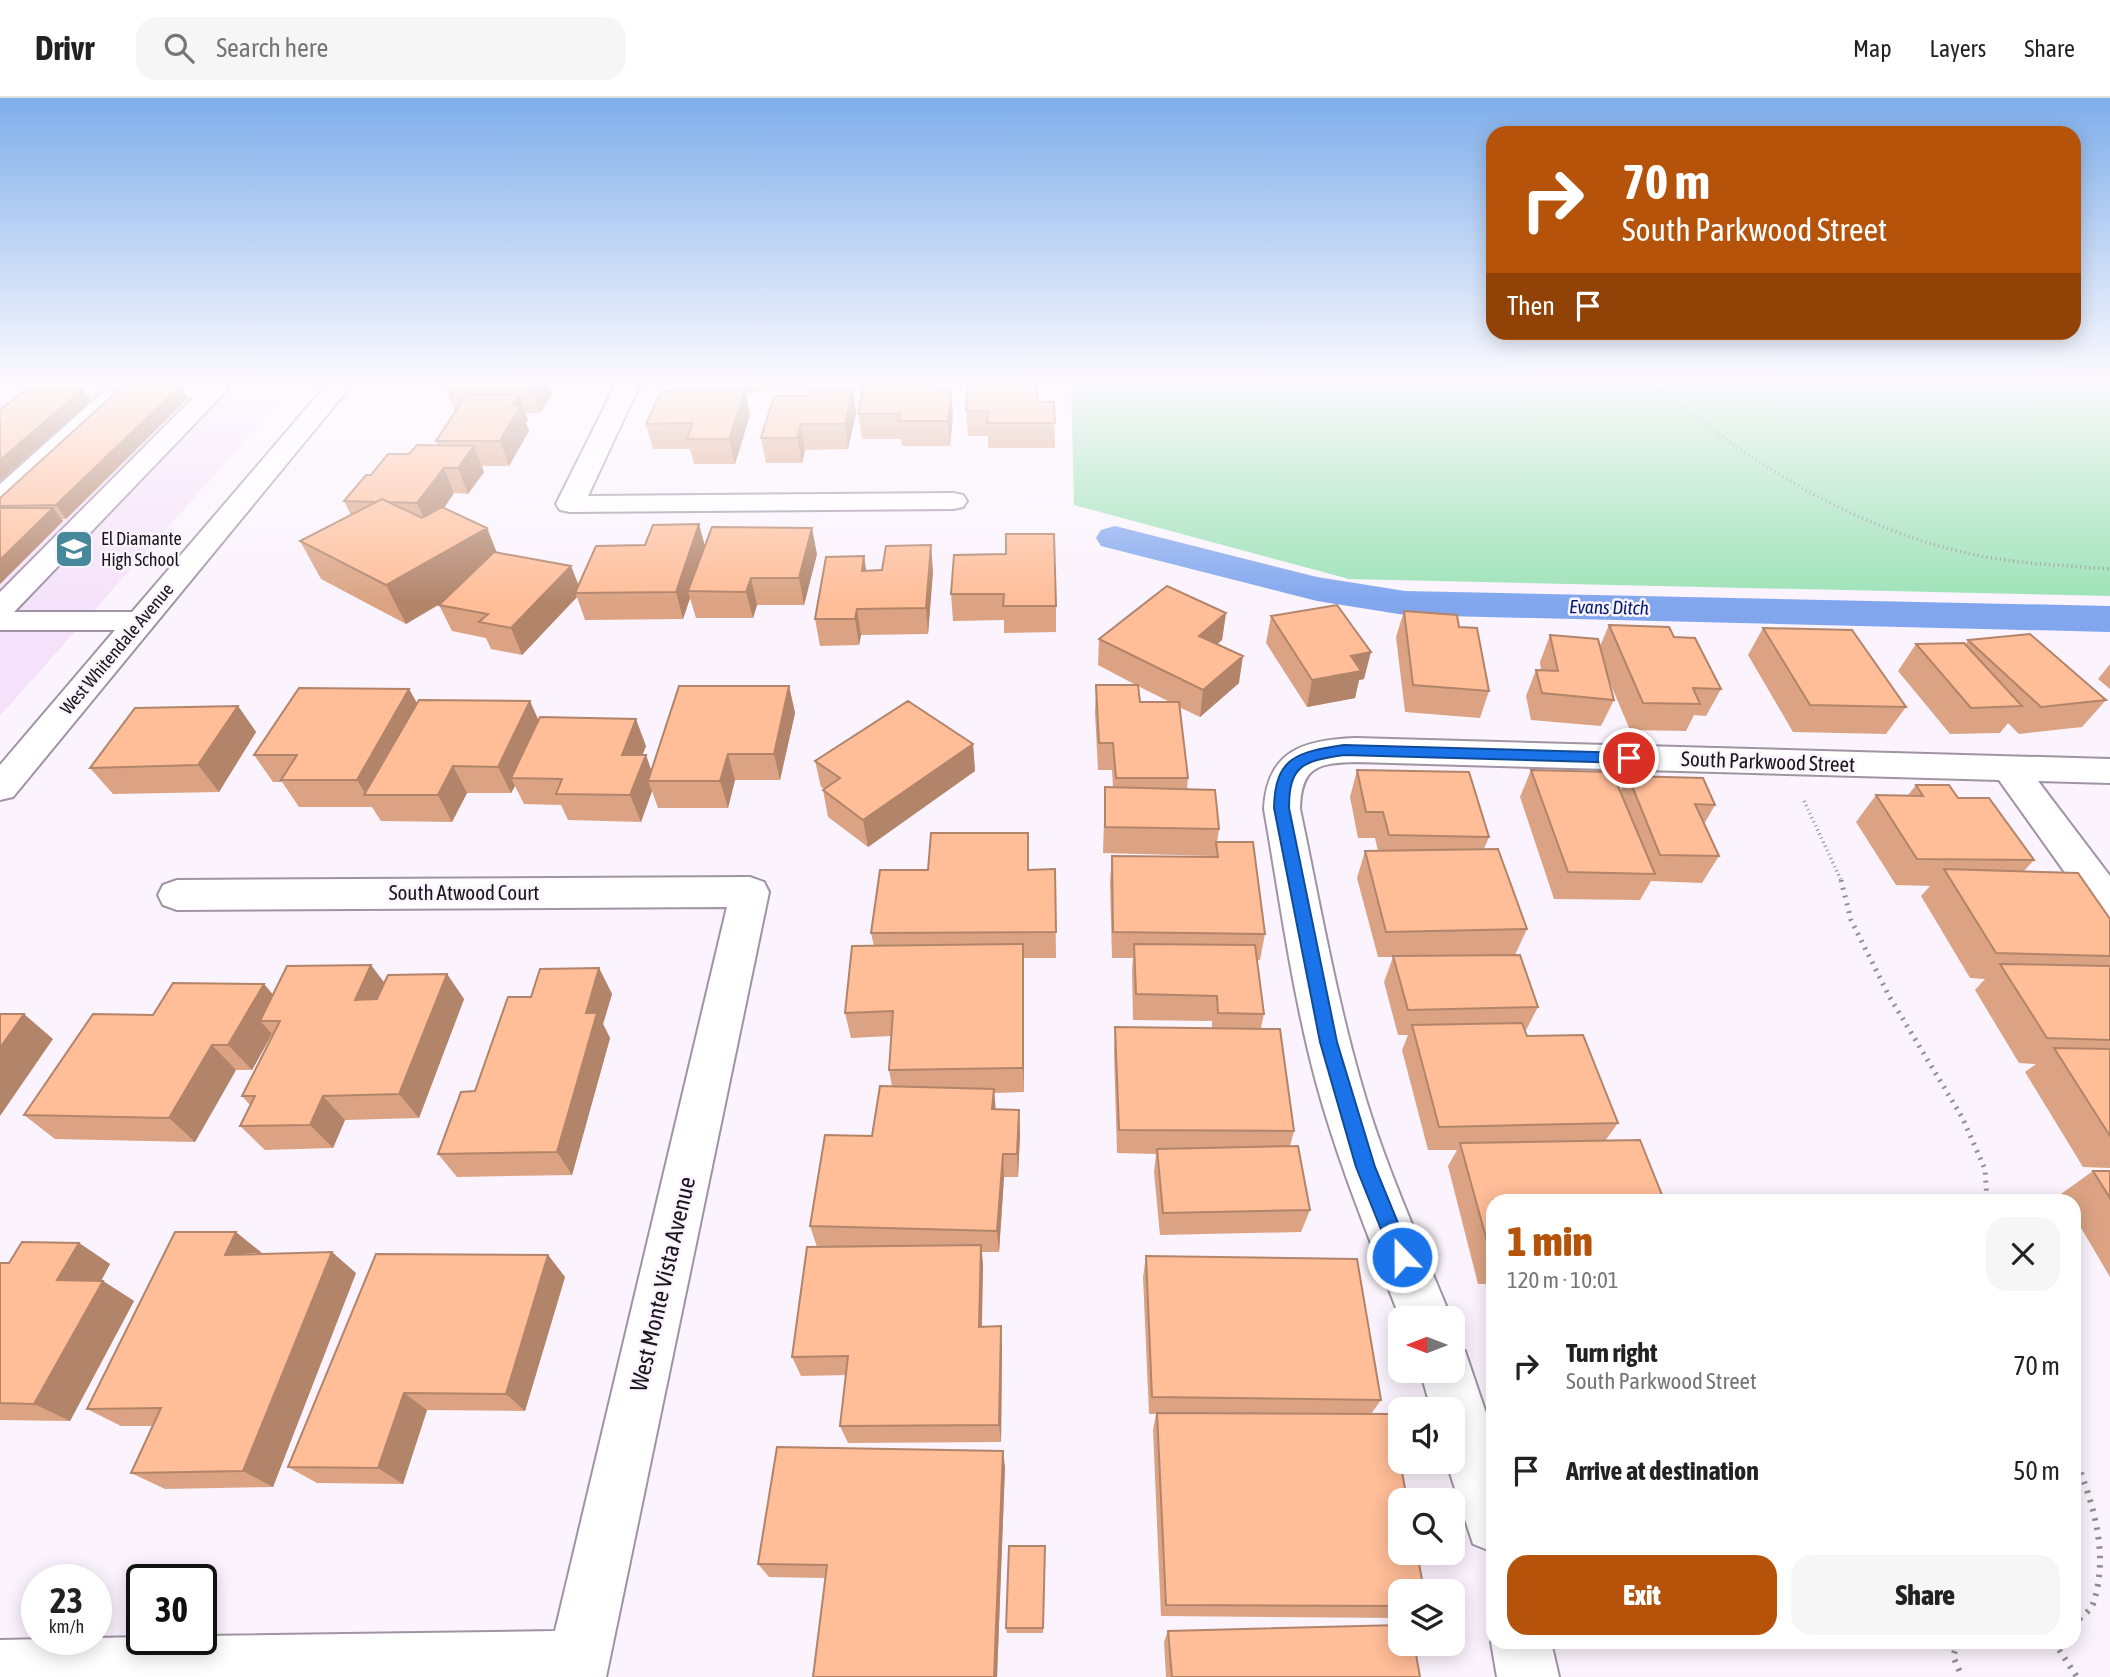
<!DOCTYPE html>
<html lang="en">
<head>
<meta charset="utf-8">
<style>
	:root { --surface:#fff; --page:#f6f6f6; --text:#222; --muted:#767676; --line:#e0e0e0; --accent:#b45309 }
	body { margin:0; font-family:"Asap Condensed",sans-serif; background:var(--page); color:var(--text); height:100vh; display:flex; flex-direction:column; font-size:26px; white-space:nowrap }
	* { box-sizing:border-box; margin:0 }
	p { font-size:23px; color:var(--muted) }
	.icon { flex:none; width:38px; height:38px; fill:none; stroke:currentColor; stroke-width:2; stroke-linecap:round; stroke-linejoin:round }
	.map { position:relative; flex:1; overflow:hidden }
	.sheet { position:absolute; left:1486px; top:1096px; width:595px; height:455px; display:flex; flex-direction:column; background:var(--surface); border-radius:21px; box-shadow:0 4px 18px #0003 }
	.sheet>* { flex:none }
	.guide { position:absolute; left:1486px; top:28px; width:595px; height:214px; border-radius:21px; box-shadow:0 4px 18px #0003; background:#b45309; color:#fff; overflow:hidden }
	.needle { width:46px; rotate:270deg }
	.buttons { position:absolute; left:1388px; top:1208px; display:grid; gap:14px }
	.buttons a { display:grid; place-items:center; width:77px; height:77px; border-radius:14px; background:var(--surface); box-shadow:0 4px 18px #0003; font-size:35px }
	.speed { position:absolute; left:21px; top:1466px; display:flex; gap:14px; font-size:35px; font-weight:700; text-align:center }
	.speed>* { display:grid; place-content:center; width:91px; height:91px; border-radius:50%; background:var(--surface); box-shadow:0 4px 18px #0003; line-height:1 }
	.speed small { font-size:18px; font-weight:400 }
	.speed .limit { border:4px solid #111; border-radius:10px; background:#fff; color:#111 }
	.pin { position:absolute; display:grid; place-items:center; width:60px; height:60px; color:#fff; margin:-30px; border:4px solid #fff; border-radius:50%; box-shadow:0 2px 7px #0007 }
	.me { position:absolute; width:77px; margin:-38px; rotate:338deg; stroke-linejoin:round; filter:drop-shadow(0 0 5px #0008) }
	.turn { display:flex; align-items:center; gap:24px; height:147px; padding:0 21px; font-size:32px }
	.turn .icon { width:91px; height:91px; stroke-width:2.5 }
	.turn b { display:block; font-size:49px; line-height:60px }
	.then { display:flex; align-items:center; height:66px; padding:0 21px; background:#0003; gap:14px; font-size:26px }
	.round { display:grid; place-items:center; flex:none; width:74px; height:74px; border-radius:21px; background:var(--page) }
	.headline { display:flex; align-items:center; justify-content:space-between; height:119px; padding:0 21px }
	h1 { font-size:42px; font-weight:800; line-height:52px; color:var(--accent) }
	.action { display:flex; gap:14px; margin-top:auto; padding:14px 21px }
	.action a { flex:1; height:80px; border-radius:21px; background:var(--accent); color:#fff; font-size:28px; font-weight:800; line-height:80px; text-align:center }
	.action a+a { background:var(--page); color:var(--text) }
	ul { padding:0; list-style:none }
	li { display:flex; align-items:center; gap:21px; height:105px; padding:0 21px }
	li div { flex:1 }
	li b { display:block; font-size:26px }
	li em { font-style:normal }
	header { display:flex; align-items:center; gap:42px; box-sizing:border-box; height:98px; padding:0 35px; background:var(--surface); border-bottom:2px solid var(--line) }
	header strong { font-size:33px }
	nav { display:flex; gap:38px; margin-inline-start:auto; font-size:24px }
	.search { width:490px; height:63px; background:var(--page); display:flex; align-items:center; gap:18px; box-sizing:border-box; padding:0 24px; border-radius:21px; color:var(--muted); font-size:26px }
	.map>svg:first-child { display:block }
	.built { fill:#f5e2fa }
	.green { fill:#9ce2b7 }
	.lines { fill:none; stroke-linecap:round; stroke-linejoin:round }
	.canal { fill:#81a6ee; fill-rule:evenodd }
	.minor-casing { stroke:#a093a4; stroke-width:4 }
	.path-far2 { stroke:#938c94; stroke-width:3.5; stroke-dasharray:1 3.5; stroke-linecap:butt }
	.path-far1 { stroke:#938c94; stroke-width:5; stroke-dasharray:2 6; stroke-linecap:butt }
	.path { stroke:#938c94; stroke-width:6; stroke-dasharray:2.5 7; stroke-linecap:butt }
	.minor { fill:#fff; fill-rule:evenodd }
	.wall { fill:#dba383; fill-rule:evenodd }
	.shaded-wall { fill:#b2846a }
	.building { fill:#ffbd98; stroke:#b2846a; stroke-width:2 }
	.route { fill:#1a73e8; stroke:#114b97; stroke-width:2 }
	.labels { text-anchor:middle; stroke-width:5; stroke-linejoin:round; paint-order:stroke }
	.far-poi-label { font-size:18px; fill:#1b161c; stroke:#fbf3fd; text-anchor:start }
	.far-street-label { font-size:18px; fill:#1b161c; stroke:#fbf3fd }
	.far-water-label { font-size:19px; font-style:italic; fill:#011e6f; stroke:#fbf3fd }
	.street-label { font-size:21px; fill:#1b161c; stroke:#fbf3fd }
	.near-street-label { font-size:24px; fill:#1b161c; stroke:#fbf3fd }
</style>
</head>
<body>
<header>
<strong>Drivr</strong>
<div class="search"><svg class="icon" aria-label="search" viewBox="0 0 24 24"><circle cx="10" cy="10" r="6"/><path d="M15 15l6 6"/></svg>Search here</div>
<nav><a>Map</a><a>Layers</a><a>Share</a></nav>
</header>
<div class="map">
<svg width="2110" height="1579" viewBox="0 0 2110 1579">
	<rect width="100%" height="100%" fill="#fbf3fd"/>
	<path class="built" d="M0,284H297L0,618Z"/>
	<path class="green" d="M1071,284H2110V498L1349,481L1074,407Z"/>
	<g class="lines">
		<path class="canal" d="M1115,428L1317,479L1405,493L2110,508V534L1405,517L1317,503L1101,448L1096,440L1101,432Z"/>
		<defs>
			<path id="minor" d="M114,284L215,285L224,287L227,292L14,514H132L329,284H354L13,699L0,702V667L115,532H0V494L194,299H125L10,406L0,408V386Z
				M617,284H641L588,398L953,395L963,397L967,403L963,409L953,411L570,414L560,412L556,406Z
				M1356,640L2110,661V685L2038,683L2110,778V822L2096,818L1999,682L1356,664C1317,665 1301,669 1300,711C1319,801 1335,893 1360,981C1383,1064 1419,1141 1451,1220H1400C1370,1142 1338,1065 1316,984C1292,894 1280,802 1264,711C1267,652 1304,642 1356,640Z
				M750,779L764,784L769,794L606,1579H0V1542L142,1539V1542H201V1538L555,1533L727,809L177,812L163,807L158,797L163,787L177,782Z
				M1452,1249L1465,1253L1493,1336V1454L1473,1446L1446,1363H1452V1311H1431L1420,1272H1452Z
				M1493,1540V1544H1551L1559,1579H1497L1491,1544Z"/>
		</defs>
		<use href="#minor" class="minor-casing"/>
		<path class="path-far2" d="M1651,284C1745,361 1847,428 1967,455C2014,466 2062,467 2110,471
			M1804,703L1842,784"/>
		<path class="path-far1" d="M1841,782L1851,822L1889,898L1962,1019L1985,1071L1987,1102"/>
		<path class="path" d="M2074,1357C2093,1405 2110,1456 2093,1506C2090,1513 2080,1520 2074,1525
			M1958,1544L1953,1558L1962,1579
			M2054,1544L2077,1579"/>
		<use href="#minor" class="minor"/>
	</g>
	<path class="wall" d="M449,284H548L552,296L540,315H525L528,322L526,325L529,333L509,368H482L484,374L468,396L454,395L444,410L487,430L497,455L571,468L579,488L645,447L699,426L705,449L817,456L804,507H757L753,520H696L690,500L683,521L585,522L577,499L522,557L491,551L486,540L452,533L439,507L442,505L406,526L321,481L300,443L351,417L344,403L371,377L409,356L438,347L436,343L455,314L445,289Z
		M739,284H817L816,291H853L856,316L848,351L805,352L802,365H766L761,340L810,298L811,293L745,294L750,317L735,366H694L690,351H653L646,326L741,292Z
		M938,292L953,317L950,348H902L901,341H862L858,316Z
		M188,300L66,421H61L63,423L0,486V400Z
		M1037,304H1054L1055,350H988V338H968L966,313Z
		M954,457L1056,508V534L1004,535V522L953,523L951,496Z
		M866,473H933L928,536L861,537L859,547L820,548L815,521Z
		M1404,513L1489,593L1480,620L1405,614L1396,539Z
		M1226,515L1222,542L1217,546L1239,585L1200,619L1179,609L1188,680L1187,691L1219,731L1217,744L1265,836L1260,862H1257L1264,916L1261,930L1294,1033L1290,1048L1310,1112L1301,1134L1160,1137L1154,1074L1156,1056L1117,1055L1114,954L1115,929L1212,930V923L1133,922L1132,872L1133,860H1112L1110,784L1112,758L1214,759V758L1103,755L1105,689H1113L1112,672H1098L1095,614L1096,587H1136L1098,567L1099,541ZM1138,588L1170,604H1140Z
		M1271,518L1364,581L1359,582L1355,600L1307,609L1266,545Z
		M1609,527L1674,539L1721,591L1706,618L1694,617L1686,633L1630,632L1608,580L1614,602L1601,628L1531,622L1526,598L1536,572H1541L1540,564L1550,537L1600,548Z
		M1763,530L1906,609L1886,636L1793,634L1748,557Z
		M1968,542L2106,602L2082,629L2019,636L2008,625L2000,635L1950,636L1898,573L1916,546H1966Z
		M2110,566V591L2098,581Z
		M789,588L795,615L780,682H735L728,710H658L652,693L641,724L568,722L561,707L524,706L515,688L511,695H467L452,724L381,723L372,709H299L282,684H273L254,657L409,591L417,605L538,622L646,648L642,657H646L651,673Z
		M238,608L256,634L219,694L113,696L90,670Z
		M973,646L975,673L868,749L828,719L823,692L824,691L821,689L815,663Z
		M1357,672L1489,739L1484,751L1527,831L1515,857L1454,858L1538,909L1525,934L1527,938L1618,1025L1605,1043L1493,1102V1186H1478L1448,1068L1457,1052H1428L1402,952L1408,937H1398L1384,884L1393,859H1378L1357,780L1365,753H1378L1375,740H1358L1350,699Z
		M1531,672L1620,693L1628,678L1715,707L1704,726L1719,758L1702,785L1651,783L1640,802L1554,801L1520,699Z
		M1916,687L1958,700L2034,762L2023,774L2110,821V1070L2083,1069L2025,974L2036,966L2019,965L1975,892L1985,881L1970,880L1921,798L1930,788L1896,787L1856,724L1876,697H1908Z
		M1055,771L1056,860H1024V994L994,995L995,1011L1019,1012L1020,1036L1018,1079H1004L999,1154H982L983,1168L982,1229L1002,1248L1001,1344L848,1345L840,1328L846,1277L801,1278L792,1259L817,1149L810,1128L872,1038L892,988L889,972L891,938L851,940L845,915L874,848L871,835L1029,772Z
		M599,870L612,896L603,926L610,940L572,1077L457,1079L438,1056L531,899Z
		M447,876L464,901L419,1020L345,1022L333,1050L265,1052L240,1028L250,1007L242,998L273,937L272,936L252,972H236L195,1044L55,1041L24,1017L153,917L264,886L273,897L384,885Z
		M2093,1073H2110V1179L2074,1118V1102H2065L2061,1096Z
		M79,1145L110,1166L101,1183H103L134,1203L70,1323L0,1322V1165H9Z
		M548,1157L565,1179L525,1313L427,1312L403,1386L317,1385L288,1369Z
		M1146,1158L1381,1302L1371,1316L1400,1493V1520L1161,1518L1153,1332L1156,1316H1149L1143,1179Z
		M356,1175L273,1389L165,1391L131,1375L153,1328H121L87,1311Z
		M1005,1369L997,1579H813L825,1480L769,1479L758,1466Z
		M1045,1448L1043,1535H1007L1006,1530Z
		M1168,1533L1420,1579H1166L1164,1544Z"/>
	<path class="shaded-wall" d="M529,284H548L552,296L540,315Z
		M181,287L188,300L66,421L56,407Z
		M83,291L91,303L0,383V362Z
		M853,291L856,316L848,351L845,326Z
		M745,292L750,317L735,366L729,341Z
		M951,292L953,317L950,348L948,323Z
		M519,297L528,322L526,325L529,333L509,368L500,343L512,308Z
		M801,326L805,352L802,365L797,340Z
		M474,348L484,374L468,396L458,370Z
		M444,370L454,395L429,431L417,405Z
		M53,410L63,423L0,486V462Z
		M699,426L706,453L688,493L690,500L683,521L676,494Z
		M487,430L502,468L406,526L386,487Z
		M812,430L817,456L804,507L799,480Z
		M931,447L933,473L928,536L926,510Z
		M864,458L868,484L862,473Z
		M571,468L581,494L575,495L577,499L522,557L511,530Z
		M751,480L757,507L753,520L746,494Z
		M857,511L861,537L859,547L855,521Z
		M1226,515L1222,542L1196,564L1199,538Z
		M1371,554L1364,581L1359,582L1355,600L1307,609L1312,582L1351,558Z
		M1243,558L1239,585L1200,619L1203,592Z
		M789,588L795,615L780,682L774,656Z
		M409,591L424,618L366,697L357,682Z
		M530,603L542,630L511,680L515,688L511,695L498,669Z
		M238,608L256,634L219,694L198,667Z
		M636,621L646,648L632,684L622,657Z
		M973,646L975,673L868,749L863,722Z
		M728,656L735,682L728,710L720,683Z
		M646,657L655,683H648L652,693L641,724L630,697Z
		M453,668L467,695L452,724L438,697Z
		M1023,846L1024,871V994L1023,970Z
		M371,867L390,892L375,927L355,902Z
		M599,870L612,896L603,926L610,940L572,1077L557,1054L586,915Z
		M447,876L464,901L419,1020L399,996Z
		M264,886L286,912L260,923L272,936L252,972L228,947Z
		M24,916L53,941L0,1018V950Z
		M212,947L236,972L195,1044L169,1020Z
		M994,991L996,1015L992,1011Z
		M323,998L345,1022L333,1050L310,1027Z
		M1019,1012L1020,1036L1018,1079L1017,1056Z
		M1003,1056L1004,1079L999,1154L997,1133Z
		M236,1134L262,1155L225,1157Z
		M79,1145L110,1166L90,1203L57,1182Z
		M981,1147L983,1168L981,1249L979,1229Z
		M332,1154L356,1175L273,1389L243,1373Z
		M548,1157L565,1179L525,1313L506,1296Z
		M103,1183L134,1203L70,1323L34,1306Z
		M1001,1228L1002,1248L1001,1344L999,1327Z
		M404,1295L427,1312L403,1386L378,1370Z
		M1003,1353L1005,1369L997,1579H994Z"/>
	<path class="building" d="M449,284H535L531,290L445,289Z
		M864,284H936L935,292H951L948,323H899L900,316H858Z
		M968,284H1036L1037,304H1054L1055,325H987L988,313H966Z
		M124,287H181L56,407L0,408V400Z
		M27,291H83L0,362V312Z
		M812,291H853L845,326H801L797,340H761L774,298H810Z
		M745,292L729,341H687L693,325L646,326L661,293Z
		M466,297H519L512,308H520L500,343H436Z
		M417,347L474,348L458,370H444L417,405L389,404L382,401L376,404L344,403L366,377H371L388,356H409Z
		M382,401L422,420L442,409L487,430L386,487L300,443Z
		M0,410H53L0,462Z
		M699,426L676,494L575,495L596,448L645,447L653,427Z
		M712,429L812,430L799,480H751L746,494L688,493Z
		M1006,436H1054L1056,508H1003L1004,496H951L954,457L1006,456Z
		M931,447L926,510L857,511L855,521H815L826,459L864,458L862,473L882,472L886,448Z
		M494,454L571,468L511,530L479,524L488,516L439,507Z
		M1167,488L1226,515L1199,538L1243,558L1203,592L1099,541Z
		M1337,507L1371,554L1351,558L1361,573L1312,582L1271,518Z
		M1404,513L1457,517L1459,529L1477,530L1489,593L1413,587Z
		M1609,527L1669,529L1674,539L1695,540L1721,591L1693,590L1700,606L1643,605Z
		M1763,530L1852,532L1906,609L1810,607Z
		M2030,536L2106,602L2041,609L1968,542Z
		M1550,537L1598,541L1614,602L1542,595L1536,572L1558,573Z
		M1964,545L2022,608L1971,610L1916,546Z
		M1096,587H1138L1140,604H1179L1188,680H1116L1113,645H1099Z
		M679,588H789L774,656H728L720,683H648Z
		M299,590L409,591L357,682H281L297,657H254Z
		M419,602L530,603L498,669L453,668L438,697H364Z
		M908,603L973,646L863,722L823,692L840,680L815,663Z
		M238,608L198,667L90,670L135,610Z
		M540,619L636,621L622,657H646L630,697L556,696L562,681L511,680Z
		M1357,672L1469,674L1489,739L1389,737L1383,714H1366Z
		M1531,672L1612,674L1655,776L1568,774Z
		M1628,678L1703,680L1715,707L1695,706L1719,758L1660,757Z
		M1916,687H1949L1958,700H1989L2034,762L1917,761L1876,697L1923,698Z
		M1105,689L1215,692L1219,731L1105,729Z
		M931,735H1028V772L1055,771L1056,834L871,835L880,772H928Z
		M1216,744H1253L1265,836L1113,834L1112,758L1218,759Z
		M1498,751L1527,831L1386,834L1365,753Z
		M1944,771L2078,775L2110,821V858L1996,855Z
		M1023,846V970L889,972L893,913L845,915L852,848Z
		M1134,846L1255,847L1264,916L1218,915L1217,898L1136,896Z
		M1520,857L1538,909L1408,912L1393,858Z
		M2000,866L2110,868V942L2047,940Z
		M371,867L355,902L377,901L388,877L447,876L399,996L323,998L310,1027L240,1028L255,998H242L280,923H260L287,868Z
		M599,870L586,915H597L557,1054L438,1056L461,994L475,993L508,899H531L540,871Z
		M173,885L264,886L228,947H212L169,1020L24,1017L93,916L153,917Z
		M0,916H24L0,950Z
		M1522,925L1527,938L1583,937L1618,1025L1439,1029L1412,927Z
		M1115,929L1280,931L1294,1033L1119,1032Z
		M2054,950L2110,951V1038Z
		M880,988L994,991L992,1011L1019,1012L1017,1056H1003L997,1133L810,1128L825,1037L872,1038Z
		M1640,1042L1664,1102H1493V1165L1460,1045Z
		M1298,1048L1310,1112L1163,1115L1157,1051Z
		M2093,1073H2110V1100Z
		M175,1134H236L225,1157L332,1154L243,1373L131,1375L161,1310L87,1311Z
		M22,1144L79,1145L57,1182L103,1183L34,1306L0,1305V1165H9Z
		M981,1147L979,1229L1001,1228L999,1327L840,1328L848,1258L792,1259L807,1149Z
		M376,1156L548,1157L506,1296L404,1295L378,1370L288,1369Z
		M1146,1158L1357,1161L1381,1302L1152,1299Z
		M1157,1315L1392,1316L1407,1402H1400V1454H1417L1424,1493H1400V1508L1166,1507Z
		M777,1349L1003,1353L994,1579H813L827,1467L758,1466Z
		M1009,1448H1045L1043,1530H1006Z
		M1400,1527V1545H1414L1420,1579H1172L1168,1533Z"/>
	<linearGradient id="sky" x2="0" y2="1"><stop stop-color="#7faeea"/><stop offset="0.56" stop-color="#fdfafe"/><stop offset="1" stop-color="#fdfafe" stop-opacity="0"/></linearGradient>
	<rect width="2110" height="505" fill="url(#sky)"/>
	<path class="route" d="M1344,647L1629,655L1636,660L1629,665L1344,657C1303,663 1289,667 1289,710L1337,944L1375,1069L1412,1159L1409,1166L1402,1169L1395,1166L1356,1069L1320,944L1274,710C1275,659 1297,654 1344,647Z"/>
	<defs>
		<symbol id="school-square" viewBox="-11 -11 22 22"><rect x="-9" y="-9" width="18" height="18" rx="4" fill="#47889a" stroke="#fbf3fd"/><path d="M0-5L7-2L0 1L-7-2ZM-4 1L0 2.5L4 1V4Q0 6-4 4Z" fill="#fff"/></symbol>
	</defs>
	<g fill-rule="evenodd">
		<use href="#school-square" x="52" y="429" width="44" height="44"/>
	</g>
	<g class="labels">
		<g class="far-poi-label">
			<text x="101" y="447">El Diamante<tspan x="101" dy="21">High School</tspan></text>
		</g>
		<g class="far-street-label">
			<text transform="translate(117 551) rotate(-50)" y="6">West Whitendale Avenue</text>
		</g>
		<g class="far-water-label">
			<text transform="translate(1609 509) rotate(1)" y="7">Evans Ditch</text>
		</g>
		<g class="street-label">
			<text transform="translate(1768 664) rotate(2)" y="7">South Parkwood Street</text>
			<text x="464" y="802">South Atwood Court</text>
		</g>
		<g class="near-street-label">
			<text transform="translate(663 1186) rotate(-77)" y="8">West Monte Vista Avenue</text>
		</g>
	</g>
</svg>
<div class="buttons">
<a><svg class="needle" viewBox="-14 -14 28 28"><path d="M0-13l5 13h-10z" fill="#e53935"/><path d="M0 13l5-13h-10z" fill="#767676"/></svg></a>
<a><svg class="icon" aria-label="sound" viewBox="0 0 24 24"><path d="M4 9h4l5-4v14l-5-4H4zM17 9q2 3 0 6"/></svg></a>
<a><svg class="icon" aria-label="search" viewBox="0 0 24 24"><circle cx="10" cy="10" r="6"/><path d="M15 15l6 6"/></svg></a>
<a><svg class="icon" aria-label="layers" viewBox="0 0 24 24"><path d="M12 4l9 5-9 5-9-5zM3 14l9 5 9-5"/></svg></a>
</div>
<div class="speed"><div>23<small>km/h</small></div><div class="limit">30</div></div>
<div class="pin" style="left:1629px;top:660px;background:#d93025"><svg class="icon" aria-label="arrive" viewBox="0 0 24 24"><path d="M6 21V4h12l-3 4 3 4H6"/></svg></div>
<svg class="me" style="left:1402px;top:1159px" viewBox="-20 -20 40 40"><circle r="17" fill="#1a73e8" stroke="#fff" stroke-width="3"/><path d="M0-11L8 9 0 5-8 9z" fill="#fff"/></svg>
<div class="guide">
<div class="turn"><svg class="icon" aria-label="right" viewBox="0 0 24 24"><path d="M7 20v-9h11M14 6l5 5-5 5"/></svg><div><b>70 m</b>South Parkwood Street</div></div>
<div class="then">Then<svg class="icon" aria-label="arrive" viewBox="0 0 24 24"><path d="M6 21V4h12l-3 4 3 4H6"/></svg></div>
</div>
<section class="sheet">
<div class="headline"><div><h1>1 min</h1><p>120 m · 10:01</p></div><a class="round"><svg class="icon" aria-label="close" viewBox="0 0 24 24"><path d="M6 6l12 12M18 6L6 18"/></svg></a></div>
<ul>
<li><svg class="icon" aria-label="right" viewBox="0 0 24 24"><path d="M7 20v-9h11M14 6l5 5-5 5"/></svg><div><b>Turn right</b><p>South Parkwood Street</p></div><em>70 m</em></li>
<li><svg class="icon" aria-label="arrive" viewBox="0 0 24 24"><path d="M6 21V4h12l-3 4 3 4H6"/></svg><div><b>Arrive at destination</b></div><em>50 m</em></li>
</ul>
<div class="action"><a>Exit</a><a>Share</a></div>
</section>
</div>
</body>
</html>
